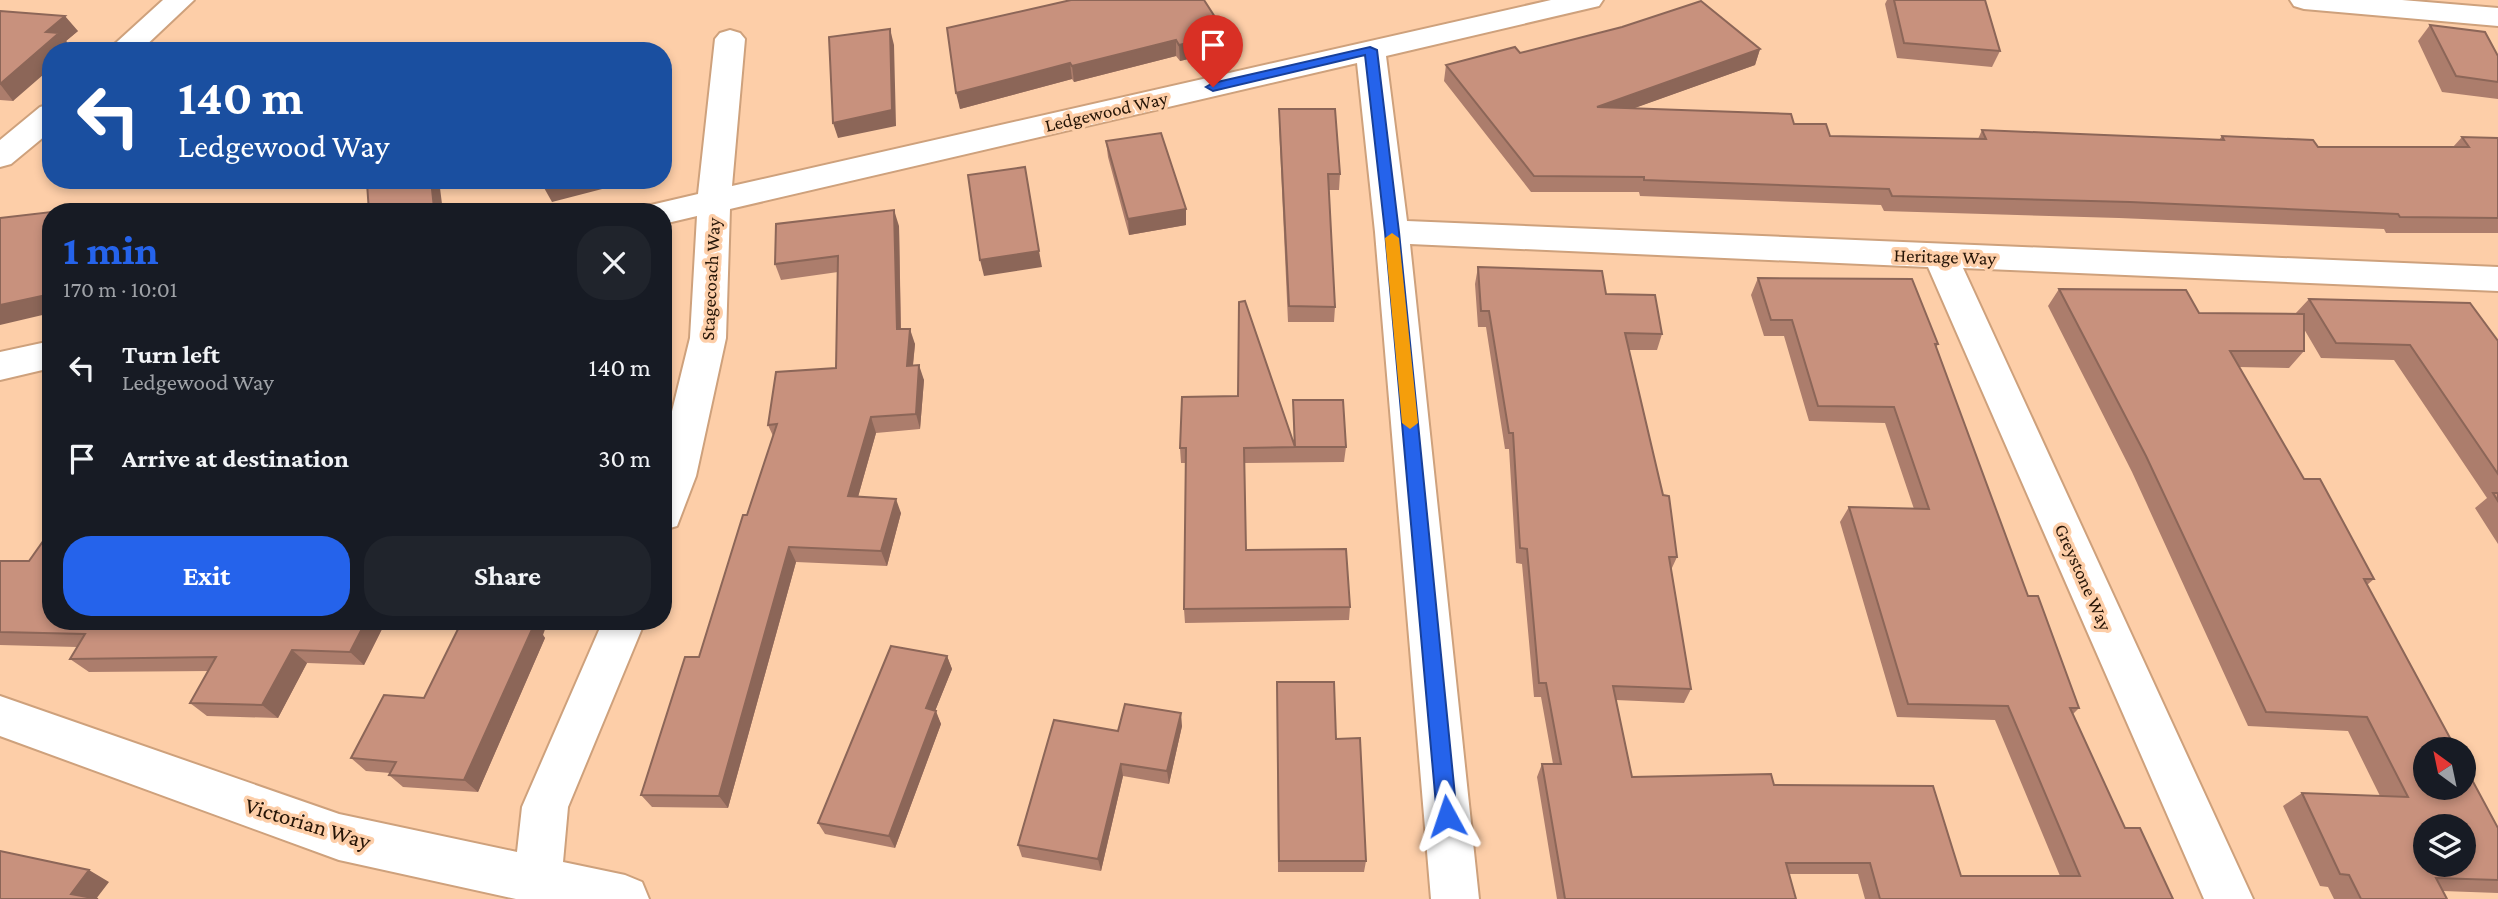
<!DOCTYPE html>
<html lang="en">
<head>
<meta charset="utf-8">
<style>
	:root { --surface:#171b24; --page:#20242c; --text:#f1f3f6; --muted:#9ea1a6; --accent:#2563eb }
	body { margin:0; font-family:"Crimson Pro",serif; background:var(--page); color:var(--text); height:100vh; display:flex; flex-direction:column; font-size:26px; white-space:nowrap }
	* { box-sizing:border-box; margin:0 }
	p { font-size:23px; color:var(--muted) }
	.icon { flex:none; width:38px; height:38px; fill:none; stroke:currentColor; stroke-width:2; stroke-linecap:round; stroke-linejoin:round }
	.map { position:relative; flex:1; overflow:hidden }
	.panel { position:absolute; left:42px; top:203px; width:630px; height:427px; display:flex; flex-direction:column; background:var(--surface); border-radius:28px; box-shadow:0 4px 10px #0003 }
	.panel>* { flex:none }
	.guide { position:absolute; left:42px; top:42px; width:630px; height:147px; border-radius:28px; box-shadow:0 4px 10px #0003; background:#1a4fa0; color:#fff; overflow:hidden }
	.needle { width:46px; rotate:327deg }
	.buttons { position:absolute; left:2413px; top:737px; display:grid; gap:14px }
	.buttons a { display:grid; place-items:center; width:63px; height:63px; border-radius:50%; background:var(--surface); box-shadow:0 4px 10px #0003; font-size:35px }
	.pin { position:absolute; display:grid; place-items:center; width:60px; height:60px; color:#fff; margin:-72px -30px; border-radius:50% 50% 50% 0; rotate:-45deg; box-shadow:0 0 7px #0007 }
	.pin .icon { rotate:45deg }
	.me { position:absolute; width:77px; margin:-38px; rotate:355deg; stroke-linejoin:round; filter:drop-shadow(0 0 5px #0008) }
	.turn { display:flex; align-items:center; gap:24px; height:147px; padding:0 21px; font-size:32px }
	.turn .icon { width:91px; height:91px; stroke-width:2.5 }
	.turn b { display:block; font-size:49px; line-height:60px }
	.round { display:grid; place-items:center; flex:none; width:74px; height:74px; border-radius:28px; background:var(--page) }
	.summary { display:flex; align-items:center; justify-content:space-between; height:119px; padding:0 21px }
	h1 { font-size:42px; font-weight:700; line-height:52px; color:var(--accent) }
	.button { display:flex; gap:14px; margin-top:auto; padding:14px 21px }
	.button a { flex:1; height:80px; border-radius:28px; background:var(--accent); color:#fff; font-size:28px; font-weight:700; line-height:80px; text-align:center }
	.button a+a { background:var(--page); color:var(--text) }
	ul { padding:0; list-style:none }
	li { display:flex; align-items:center; gap:21px; height:91px; padding:0 21px }
	li div { flex:1 }
	li b { display:block; font-size:26px }
	li em { font-style:normal }
	.map>svg:first-child { display:block }
	.lines { fill:none; stroke-linecap:round; stroke-linejoin:round }
	.minor-casing { stroke:#cea17c; stroke-width:4 }
	.minor { fill:#fff; fill-rule:evenodd }
	.wall { fill:#ac7d6c }
	.shaded-wall { fill:#8c6658 }
	.building { fill:#c8917d; stroke:#8c6658; stroke-width:2; fill-rule:evenodd }
	.route { fill:#2563eb; stroke:#184099; stroke-width:2 }
	.slow { fill:#f59e0b }
	.labels { text-anchor:middle; stroke-width:7; stroke-linejoin:round; paint-order:stroke }
	.street-label { font-size:19px; fill:#261507; stroke:#fdcea8 }
	.near-street-label { font-size:23px; fill:#261507; stroke:#fdcea8 }
</style>
</head>
<body>
<div class="map">
<svg width="2498" height="899" viewBox="0 0 2498 899">
	<rect width="100%" height="100%" fill="#fdcea8"/>
	<g class="lines">
		<defs>
			<path id="minor" d="M163,0H194L140,51H107Z
				M1551,0H1603L1599,6L1386,56L1407,221L2498,267V291L1963,268L2253,899H2204L1928,267L1410,244L1479,899H1431L1375,232L1357,63L730,209L726,338L696,476L677,526L663,530V448L690,338L697,216L663,224V212H647L651,205L698,194L715,39L720,33L730,30L740,33L745,39L732,186Z
				M2290,0H2402L2498,8V26L2304,9L2294,6Z
				M51,104V131L11,164L0,167V140L40,107Z
				M51,341V368L0,380V352Z
				M603,621H645L568,807L563,862L625,875L642,882L649,899H516L339,860L0,736V696L339,814L517,852L522,807Z"/>
		</defs>
		<use href="#minor" class="minor-casing"/>
		<use href="#minor" class="minor"/>
	</g>
	<path class="wall" d="M1887,0H1985L2000,51L1992,67L1897,58L1885,4Z
		M0,11L78,31L66,41L72,48L70,51H51L13,101L0,100Z
		M2430,25L2498,56V99L2442,92L2418,41Z
		M947,28L1226,34V50L1180,61L1176,56L1074,82L1072,79L960,109Z
		M1760,49L1755,65L1634,108L1794,124L1830,136L1978,139L1982,130L2219,140L2222,136L2318,147H2453L2462,137L2498,138V233H2386L2384,229L2119,218L1884,211L1881,205L1640,196L1639,192H1531L1444,81L1446,65L1520,53Z
		M1279,109L1340,174L1339,190H1329L1335,307L1334,322H1288L1279,125Z
		M1106,141L1186,225L1129,235L1108,157Z
		M899,226L901,329L915,344L913,366L924,380L920,429L876,433L858,497L901,513L887,566L796,562L728,808L652,807L641,795L699,657L773,436L768,425L836,368L838,272L781,280L775,264Z
		M1478,267L1606,294L1662,334L1657,350H1629L1677,557L1671,570L1691,689L1684,703L1616,700L1632,777L1774,785L1961,876H2060L1995,720L1897,717L1840,522L1849,507L1914,509L1885,423L1809,421L1784,336H1764L1751,295L1758,278L1938,344L1936,348L2028,596L2079,708L2073,714L2125,828L2173,899H1865L1858,874H1789L1796,899H1557L1537,777L1542,764H1553L1541,697H1534L1522,564L1516,563L1509,449H1505L1486,327H1478L1475,284Z
		M2059,289L2199,313L2295,314L2309,299L2498,341V544L2475,508L2487,498L2394,360L2321,358L2304,329V351L2289,368L2239,367L2304,479L2374,579L2367,585L2498,828V893L2443,891L2447,899H2334L2328,887L2320,886L2283,806L2302,793L2380,796L2348,731L2248,726L2132,472L2048,306Z
		M1238,396L1294,443L1293,400L1346,447L1344,462L1244,463L1246,550L1350,607L1349,620L1185,623L1184,609L1186,463H1181L1180,448Z
		M0,561H29L51,621H386L364,665L307,663L278,718L207,716L190,703L209,671L89,672L70,659L77,647L0,645Z
		M543,635L545,638L478,792L403,787L389,775L390,773L366,771L351,758L424,698Z
		M947,656L952,669L935,711L941,724L895,848L825,834L818,823Z
		M1277,682L1336,739L1366,861L1364,872H1278Z
		M1182,726L1169,784L1123,776L1101,871L1022,857L1018,845L1118,731Z"/>
	<path class="shaded-wall" d="M65,16L78,31L66,41L72,48L70,51H51V68L13,101L0,84L46,32Z
		M890,29L894,45L896,126L838,138L833,123Z
		M1226,34V50L1180,61L1179,45Z
		M1176,40V56L1074,82L1072,66Z
		M1760,49L1755,65L1593,123L1597,107Z
		M1070,63L1072,79L960,109L956,93Z
		M431,180H439L443,212H420Z
		M567,180H632L633,181L552,202L543,186Z
		M108,206L114,212H107Z
		M1186,209V225L1129,235L1128,219Z
		M894,210L899,226L901,345L897,329Z
		M1039,251L1042,267L984,276L980,260Z
		M51,294V313L0,325V305Z
		M910,329L915,344L911,382L907,366Z
		M919,365L924,380L920,429L916,414Z
		M871,417L876,433L854,511L848,496Z
		M896,499L901,513L887,566L881,551Z
		M789,547L796,562L728,808L719,796Z
		M366,621H386L364,665L350,652Z
		M532,621H548L543,635L545,638L478,792L464,780Z
		M292,650L307,663L278,718L262,705Z
		M947,656L952,669L931,721L926,708Z
		M936,711L941,724L895,848L889,836Z
		M1181,713L1182,726L1169,784L1167,771Z
		M1121,764L1123,776L1101,871L1098,859Z
		M89,870L109,882L96,899L71,894Z"/>
	<path class="building" d="M1071,0H1204L1226,34L1179,45L1176,40L1072,66L1070,63L956,93L947,28Z
		M1894,0H1985L2000,51L1904,43Z
		M1701,1L1760,49L1597,107L1791,114L1794,124H1826L1830,136L1986,139L1982,130L2224,140L2222,136L2313,140L2318,147H2469L2462,137L2498,138V218L2400,217L2398,214L2130,202L1892,196L1889,189L1644,180V177L1534,176L1446,65L1515,47L1520,53L1622,27Z
		M0,11L65,16L46,32L59,33L0,84Z
		M2430,25L2485,32L2498,56V82L2456,76Z
		M890,29L892,110L833,123L829,37Z
		M1279,109H1335L1340,174H1328L1335,307L1289,306Z
		M1161,133L1186,209L1128,219L1106,141Z
		M1025,167L1039,251L980,260L968,175Z
		M373,180H431L434,208L420,212H369L367,183L373,182Z
		M543,180H567L543,186Z
		M108,206L107,212H55Z
		M894,210L897,329H910L907,366L919,365L916,414L871,417L848,496L896,499L881,551L789,547L719,796L641,795L685,657H699L743,515H747L777,424L768,425L776,372L836,368L838,256L775,264L776,224Z
		M51,212V294L0,305V218Z
		M1478,267L1602,271L1606,294L1655,295L1662,334L1625,333L1663,495L1669,496L1677,557H1669L1691,689L1613,686L1632,777L1771,774L1774,785L1933,786L1961,876H2080L2008,706L1908,704L1849,507L1929,509L1894,407L1818,406L1792,320H1771L1758,278L1912,279L1938,344H1935L2028,596H2038L2079,708H2070L2125,828H2140L2173,899H1880L1870,863H1786L1796,899H1565L1542,764H1561L1546,683H1539L1527,549L1520,548L1513,433H1509L1489,311H1481Z
		M2059,289L2186,290L2199,313L2304,314V351H2230L2304,479H2320L2374,579H2364L2456,749H2426V788H2464V765L2498,828V880L2436,878L2447,899H2361L2349,875L2340,874L2302,793L2408,797L2367,717L2266,712L2146,456ZM2426,826H2464V864H2426Z
		M2309,299L2470,303L2498,341V474L2410,345L2336,343Z
		M1245,301L1295,447L1244,448L1246,550L1346,549L1350,607L1184,609L1186,448H1180L1182,397L1238,396L1239,302Z
		M1293,400H1343L1346,447H1295Z
		M2493,493H2498V501Z
		M51,530V621H366L350,652L292,650L262,705L190,703L216,657L70,659L85,634L0,632V561H29Z
		M462,621H532L530,624L534,625L464,780L389,775L396,762L351,758L384,695L424,698Z
		M891,646L947,656L926,708L936,711L889,836L818,823Z
		M1277,682H1334L1336,739L1360,738L1366,861H1279Z
		M1125,704L1181,713L1167,771L1121,764L1098,859L1018,845L1054,720L1118,731Z
		M0,851L89,870L71,894L98,899H0Z"/>
	<path class="route" d="M1370,47L1377,50L1399,232L1457,816L1454,822L1447,825L1440,822L1437,816L1385,232L1365,55L1213,91L1206,87L1213,83Z"/>
	<path class="slow" d="M1392,233L1399,238L1418,423L1410,429L1402,423L1385,238Z"/>
	<g class="labels">
		<g class="street-label">
			<text transform="translate(1106 111) rotate(-13)" y="7">Ledgewood Way</text>
			<text transform="translate(1945 256) rotate(2)" y="7">Heritage Way</text>
			<text transform="translate(710 279) rotate(-87)" y="7">Stagecoach Way</text>
			<text transform="translate(2084 577) rotate(66)" y="7">Greystone Way</text>
		</g>
		<g class="near-street-label">
			<text transform="translate(308 823) rotate(17)" y="8">Victorian Way</text>
		</g>
	</g>
</svg>
<div class="buttons">
<a><svg class="needle" viewBox="-14 -14 28 28"><path d="M0-13l5 13h-10z" fill="#e53935"/><path d="M0 13l5-13h-10z" fill="#9ea1a6"/></svg></a>
<a><svg class="icon" aria-label="layers" viewBox="0 0 24 24"><path d="M12 4l9 5-9 5-9-5zM3 14l9 5 9-5"/></svg></a>
</div>
<div class="pin" style="left:1213px;top:87px;background:#d93025"><svg class="icon" aria-label="arrive" viewBox="0 0 24 24"><path d="M6 21V4h12l-3 4 3 4H6"/></svg></div>
<svg class="me" style="left:1447px;top:816px" viewBox="-20 -20 40 40"><path d="M0-17L14 15 0 8-14 15z" fill="#2563eb" stroke="#fff" stroke-width="4"/></svg>
<div class="guide">
<div class="turn"><svg class="icon" aria-label="left" viewBox="0 0 24 24"><path d="M17 20v-9H6M10 6l-5 5 5 5"/></svg><div><b>140 m</b>Ledgewood Way</div></div>
</div>
<section class="panel">
<div class="summary"><div><h1>1 min</h1><p>170 m · 10:01</p></div><a class="round"><svg class="icon" aria-label="close" viewBox="0 0 24 24"><path d="M6 6l12 12M18 6L6 18"/></svg></a></div>
<ul>
<li><svg class="icon" aria-label="left" viewBox="0 0 24 24"><path d="M17 20v-9H6M10 6l-5 5 5 5"/></svg><div><b>Turn left</b><p>Ledgewood Way</p></div><em>140 m</em></li>
<li><svg class="icon" aria-label="arrive" viewBox="0 0 24 24"><path d="M6 21V4h12l-3 4 3 4H6"/></svg><div><b>Arrive at destination</b></div><em>30 m</em></li>
</ul>
<div class="button"><a>Exit</a><a>Share</a></div>
</section>
</div>
</body>
</html>
